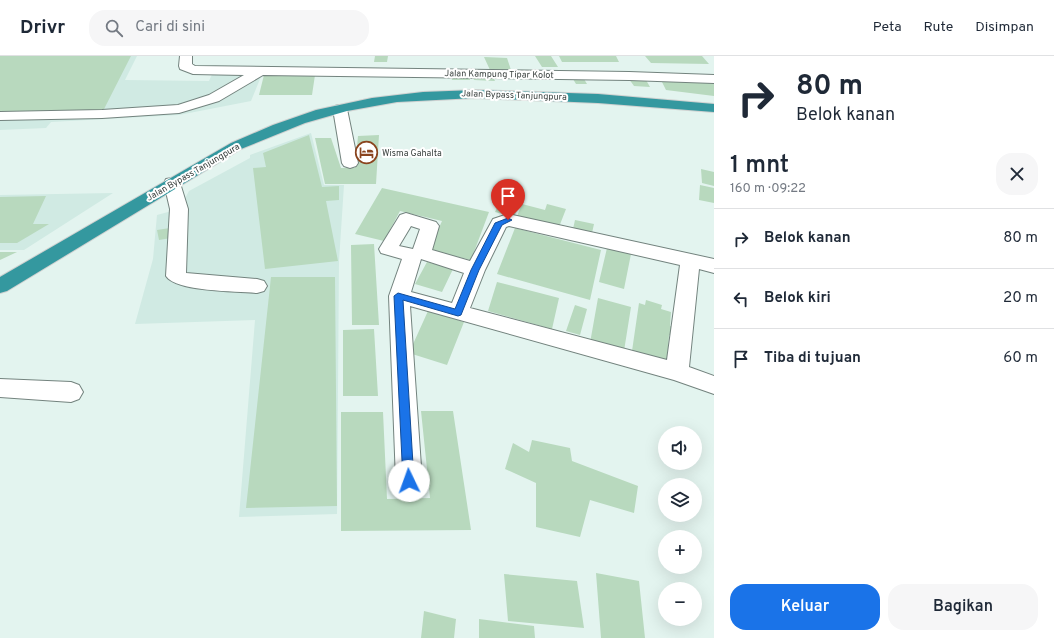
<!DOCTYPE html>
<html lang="id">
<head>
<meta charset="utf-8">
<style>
	:root { --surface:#fff; --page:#f6f6f7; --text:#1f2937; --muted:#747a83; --line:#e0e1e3; --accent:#1a73e8 }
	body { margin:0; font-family:Overpass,sans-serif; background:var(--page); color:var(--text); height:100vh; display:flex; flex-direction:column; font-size:15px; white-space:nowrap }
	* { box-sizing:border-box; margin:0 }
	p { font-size:13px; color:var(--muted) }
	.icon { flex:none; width:22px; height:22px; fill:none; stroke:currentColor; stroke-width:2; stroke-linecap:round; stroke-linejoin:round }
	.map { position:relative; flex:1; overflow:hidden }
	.side { display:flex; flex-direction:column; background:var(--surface); width:340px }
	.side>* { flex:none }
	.hud { background:#fff; color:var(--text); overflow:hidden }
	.fabs { position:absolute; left:658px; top:370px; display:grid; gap:8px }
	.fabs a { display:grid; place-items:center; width:44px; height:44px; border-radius:50%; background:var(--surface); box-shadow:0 4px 16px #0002; font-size:20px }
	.pin { position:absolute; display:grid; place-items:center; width:34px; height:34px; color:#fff; margin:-41px -17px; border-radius:50% 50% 50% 0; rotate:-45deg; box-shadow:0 0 4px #0007 }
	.pin .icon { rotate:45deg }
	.me { position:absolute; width:44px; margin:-22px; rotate:357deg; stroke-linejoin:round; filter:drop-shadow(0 0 3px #0008) }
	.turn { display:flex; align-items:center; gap:14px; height:84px; padding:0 16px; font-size:18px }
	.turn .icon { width:52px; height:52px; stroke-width:2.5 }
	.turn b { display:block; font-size:28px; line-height:34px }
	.round { display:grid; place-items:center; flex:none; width:42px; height:42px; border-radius:16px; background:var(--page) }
	.head { display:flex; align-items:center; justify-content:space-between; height:68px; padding:0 16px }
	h1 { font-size:24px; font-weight:600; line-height:30px }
	.action { display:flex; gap:8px; margin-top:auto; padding:8px 16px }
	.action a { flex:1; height:46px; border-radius:16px; background:var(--accent); color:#fff; font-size:16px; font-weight:600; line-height:46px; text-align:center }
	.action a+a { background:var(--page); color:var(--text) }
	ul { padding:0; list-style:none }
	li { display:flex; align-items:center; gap:12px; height:60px; padding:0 16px; border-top:1px solid var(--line) }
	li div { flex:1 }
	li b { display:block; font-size:15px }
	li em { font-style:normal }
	header { display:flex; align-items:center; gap:24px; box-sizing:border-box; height:56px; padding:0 20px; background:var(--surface); border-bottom:1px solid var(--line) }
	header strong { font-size:19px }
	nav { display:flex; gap:22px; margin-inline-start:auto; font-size:14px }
	.search { width:280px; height:36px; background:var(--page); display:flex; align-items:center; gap:10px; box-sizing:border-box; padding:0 14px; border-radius:16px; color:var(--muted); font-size:15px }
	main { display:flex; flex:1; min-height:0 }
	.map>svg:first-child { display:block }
	.built { fill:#d0eae3 }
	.building { fill:#b8d9be }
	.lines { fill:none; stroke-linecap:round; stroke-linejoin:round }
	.minor-casing { stroke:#73837e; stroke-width:2 }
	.highway-casing { stroke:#cfd1d0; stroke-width:2 }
	.minor { fill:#fff; fill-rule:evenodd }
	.highway { fill:#34989f; fill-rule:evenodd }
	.route { fill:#1a73e8; stroke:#114b97 }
	.labels { text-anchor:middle; stroke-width:4; stroke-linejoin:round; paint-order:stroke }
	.far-street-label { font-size:9px; fill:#373e3c; stroke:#fff }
	.far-poi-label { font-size:9px; fill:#373e3c; stroke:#fff; text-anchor:start }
</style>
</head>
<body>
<header>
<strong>Drivr</strong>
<div class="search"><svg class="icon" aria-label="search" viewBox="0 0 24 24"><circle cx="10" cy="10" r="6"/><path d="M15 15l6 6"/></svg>Cari di sini</div>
<nav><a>Peta</a><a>Rute</a><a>Disimpan</a></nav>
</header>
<main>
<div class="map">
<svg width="714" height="582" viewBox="0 0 714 582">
	<rect width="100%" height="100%" fill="#e3f4ef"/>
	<path class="built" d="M0,0H137L125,24L209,25L213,16L262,18L251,45L179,59L51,66L46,72L0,74Z
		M311,77L324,129H344L339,205L337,458L239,461L255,264L135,268L153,203L157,159L179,153L189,135L250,102V99Z
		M113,137L24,194H0V139Z"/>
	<path class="building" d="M0,0H131L102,57L0,60Z
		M375,0H388L387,6H374Z
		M535,0H551L558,11H542Z
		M559,0H616L619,6H562Z
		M645,0H702L709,8L651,7Z
		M484,1L507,2L511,14H490Z
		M264,19H315L312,39H259Z
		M451,20L470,21V24H452Z
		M473,21H493L495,25L474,24Z
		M573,23H584L587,28H576Z
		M629,23L646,24L650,31L634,30Z
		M661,24L714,27V40L666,34Z
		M309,79L322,131L339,130V144L326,145L338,205L265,213L253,112L266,111L263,97Z
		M379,79L376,128H325L315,82H331L341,112H355L358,80Z
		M701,113L714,116V130L702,127Z
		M700,129L714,132V147L699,144Z
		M382,132L489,156L471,204L429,194L442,165L400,155L384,185L355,178Z
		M46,140L33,168H49L17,187H0V141Z
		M502,141L521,146L514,161L495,156Z
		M522,148L545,154L547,148L566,153L559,171L517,160Z
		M575,164L594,168L592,177L573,173Z
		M170,172L171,182L159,184L157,174Z
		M515,172L601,194L590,244L497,218Z
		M374,188L379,269H352L351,189Z
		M607,192L631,198L624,233L599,226Z
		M0,196H17L0,204Z
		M427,206L453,213L442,236L415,228Z
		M271,221H335L337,450L246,452Z
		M497,226L559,242L552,273L488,255Z
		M598,242L631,251L624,295L590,287Z
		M646,244L662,249L661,253L671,256L670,270L675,271L674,280L669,279L667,306L632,295L639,247L645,249Z
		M575,249L587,253L580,279L566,275Z
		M428,255L464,266L447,309L409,297Z
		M374,273L378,340H343V274Z
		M421,355H453L471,474L341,475V356H383L387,443L430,442Z
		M532,384L570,392L572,405L638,430L634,457L590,444L580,481L536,471V427L505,413L513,387L529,396Z
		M596,517L639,525L645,582H601Z
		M504,518L577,525L584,572L508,565Z
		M424,555L456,563L454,582H421Z
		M479,563L534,570L535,582H479Z"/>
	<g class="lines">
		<defs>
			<path id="minor" d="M180,0H192V8L195,10L629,16L714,19V27L629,24L263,19L219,45L179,57L102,62L0,64V56L102,54L178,49L209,39L244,19L193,18L180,13L179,10Z
				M340,49L345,50L347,53L358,107L356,110L350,112L344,110L342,107L333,53L335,50Z
				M172,122L178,123L180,127L188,153L186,217L257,223L264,225L267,230L264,235L257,237C238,235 176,236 166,220L170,153L164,127L166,123Z
				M406,157L436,166L439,170L432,194L470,205L493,163L508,158L714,203V217L699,213L689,311L714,320V338L674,324L410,250L422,425L418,434L409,437L400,434L396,425L389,240L402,203L381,197L379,193L400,159ZM411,170L420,173L413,193L399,190ZM509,170L680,209L667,304L470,252L485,214L506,171ZM421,203L464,217L452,247L411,236Z
				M0,323L71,326L79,329L83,336L79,343L71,346L0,341Z"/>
			<path id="highway" d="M475,34L598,38L714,48V56L598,47L475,42L397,46L347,55L305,67L241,93L7,235L0,237V221L231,87L273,69L316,54L372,42L423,36Z"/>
		</defs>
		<use href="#minor" class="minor-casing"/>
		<use href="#highway" class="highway-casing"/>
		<use href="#minor" class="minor"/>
		<use href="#highway" class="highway"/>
	</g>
	<path class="route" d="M508,162L512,164L502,169L479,214L461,259L458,260L403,244L414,425L413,428L409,430L405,428L403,425L394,240L398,237L455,253L471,214L495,167Z"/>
	<defs>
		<symbol id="hotel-ring" viewBox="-11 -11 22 22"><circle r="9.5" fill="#fff" stroke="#8a441e" stroke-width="1.5"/><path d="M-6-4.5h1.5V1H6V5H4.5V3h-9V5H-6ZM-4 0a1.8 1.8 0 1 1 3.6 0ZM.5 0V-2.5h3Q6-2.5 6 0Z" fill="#8a441e"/></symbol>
	</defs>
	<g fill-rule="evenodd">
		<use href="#hotel-ring" x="354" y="84" width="25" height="25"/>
	</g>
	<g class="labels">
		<g class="far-street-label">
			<text transform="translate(499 18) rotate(1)" y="3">Jalan Kampung Tipar Kolot</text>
			<text transform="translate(514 39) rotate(2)" y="3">Jalan Bypass Tanjungpura</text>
			<text transform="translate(193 116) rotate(-30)" y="3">Jalan Bypass Tanjungpura</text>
		</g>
		<g class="far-poi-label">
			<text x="382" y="100">Wisma Gahalta</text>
		</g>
	</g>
</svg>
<div class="fabs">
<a><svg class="icon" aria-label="sound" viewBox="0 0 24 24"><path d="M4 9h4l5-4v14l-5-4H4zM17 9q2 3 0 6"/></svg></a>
<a><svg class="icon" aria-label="layers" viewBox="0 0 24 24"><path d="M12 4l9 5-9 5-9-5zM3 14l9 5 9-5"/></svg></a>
<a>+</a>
<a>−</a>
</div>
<div class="pin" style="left:508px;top:164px;background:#d93025"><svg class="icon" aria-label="arrive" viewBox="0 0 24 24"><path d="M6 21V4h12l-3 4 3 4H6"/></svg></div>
<svg class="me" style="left:409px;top:425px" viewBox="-20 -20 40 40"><circle r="19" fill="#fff"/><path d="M0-13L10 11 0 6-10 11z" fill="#1a73e8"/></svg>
</div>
<section class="side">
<div class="hud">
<div class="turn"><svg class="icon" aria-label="right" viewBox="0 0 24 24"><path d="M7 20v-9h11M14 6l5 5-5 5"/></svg><div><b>80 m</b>Belok kanan</div></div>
</div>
<div class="head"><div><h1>1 mnt</h1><p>160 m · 09:22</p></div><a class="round"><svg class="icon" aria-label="close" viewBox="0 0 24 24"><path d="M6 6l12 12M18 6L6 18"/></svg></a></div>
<ul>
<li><svg class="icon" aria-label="right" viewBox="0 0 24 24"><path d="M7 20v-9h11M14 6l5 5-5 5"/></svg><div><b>Belok kanan</b></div><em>80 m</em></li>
<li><svg class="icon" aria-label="left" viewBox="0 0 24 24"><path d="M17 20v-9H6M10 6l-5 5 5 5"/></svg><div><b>Belok kiri</b></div><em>20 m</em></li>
<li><svg class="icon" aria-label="arrive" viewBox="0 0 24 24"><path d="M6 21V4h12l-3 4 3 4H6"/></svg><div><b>Tiba di tujuan</b></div><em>60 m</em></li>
</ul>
<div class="action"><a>Keluar</a><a>Bagikan</a></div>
</section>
</main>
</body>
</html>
